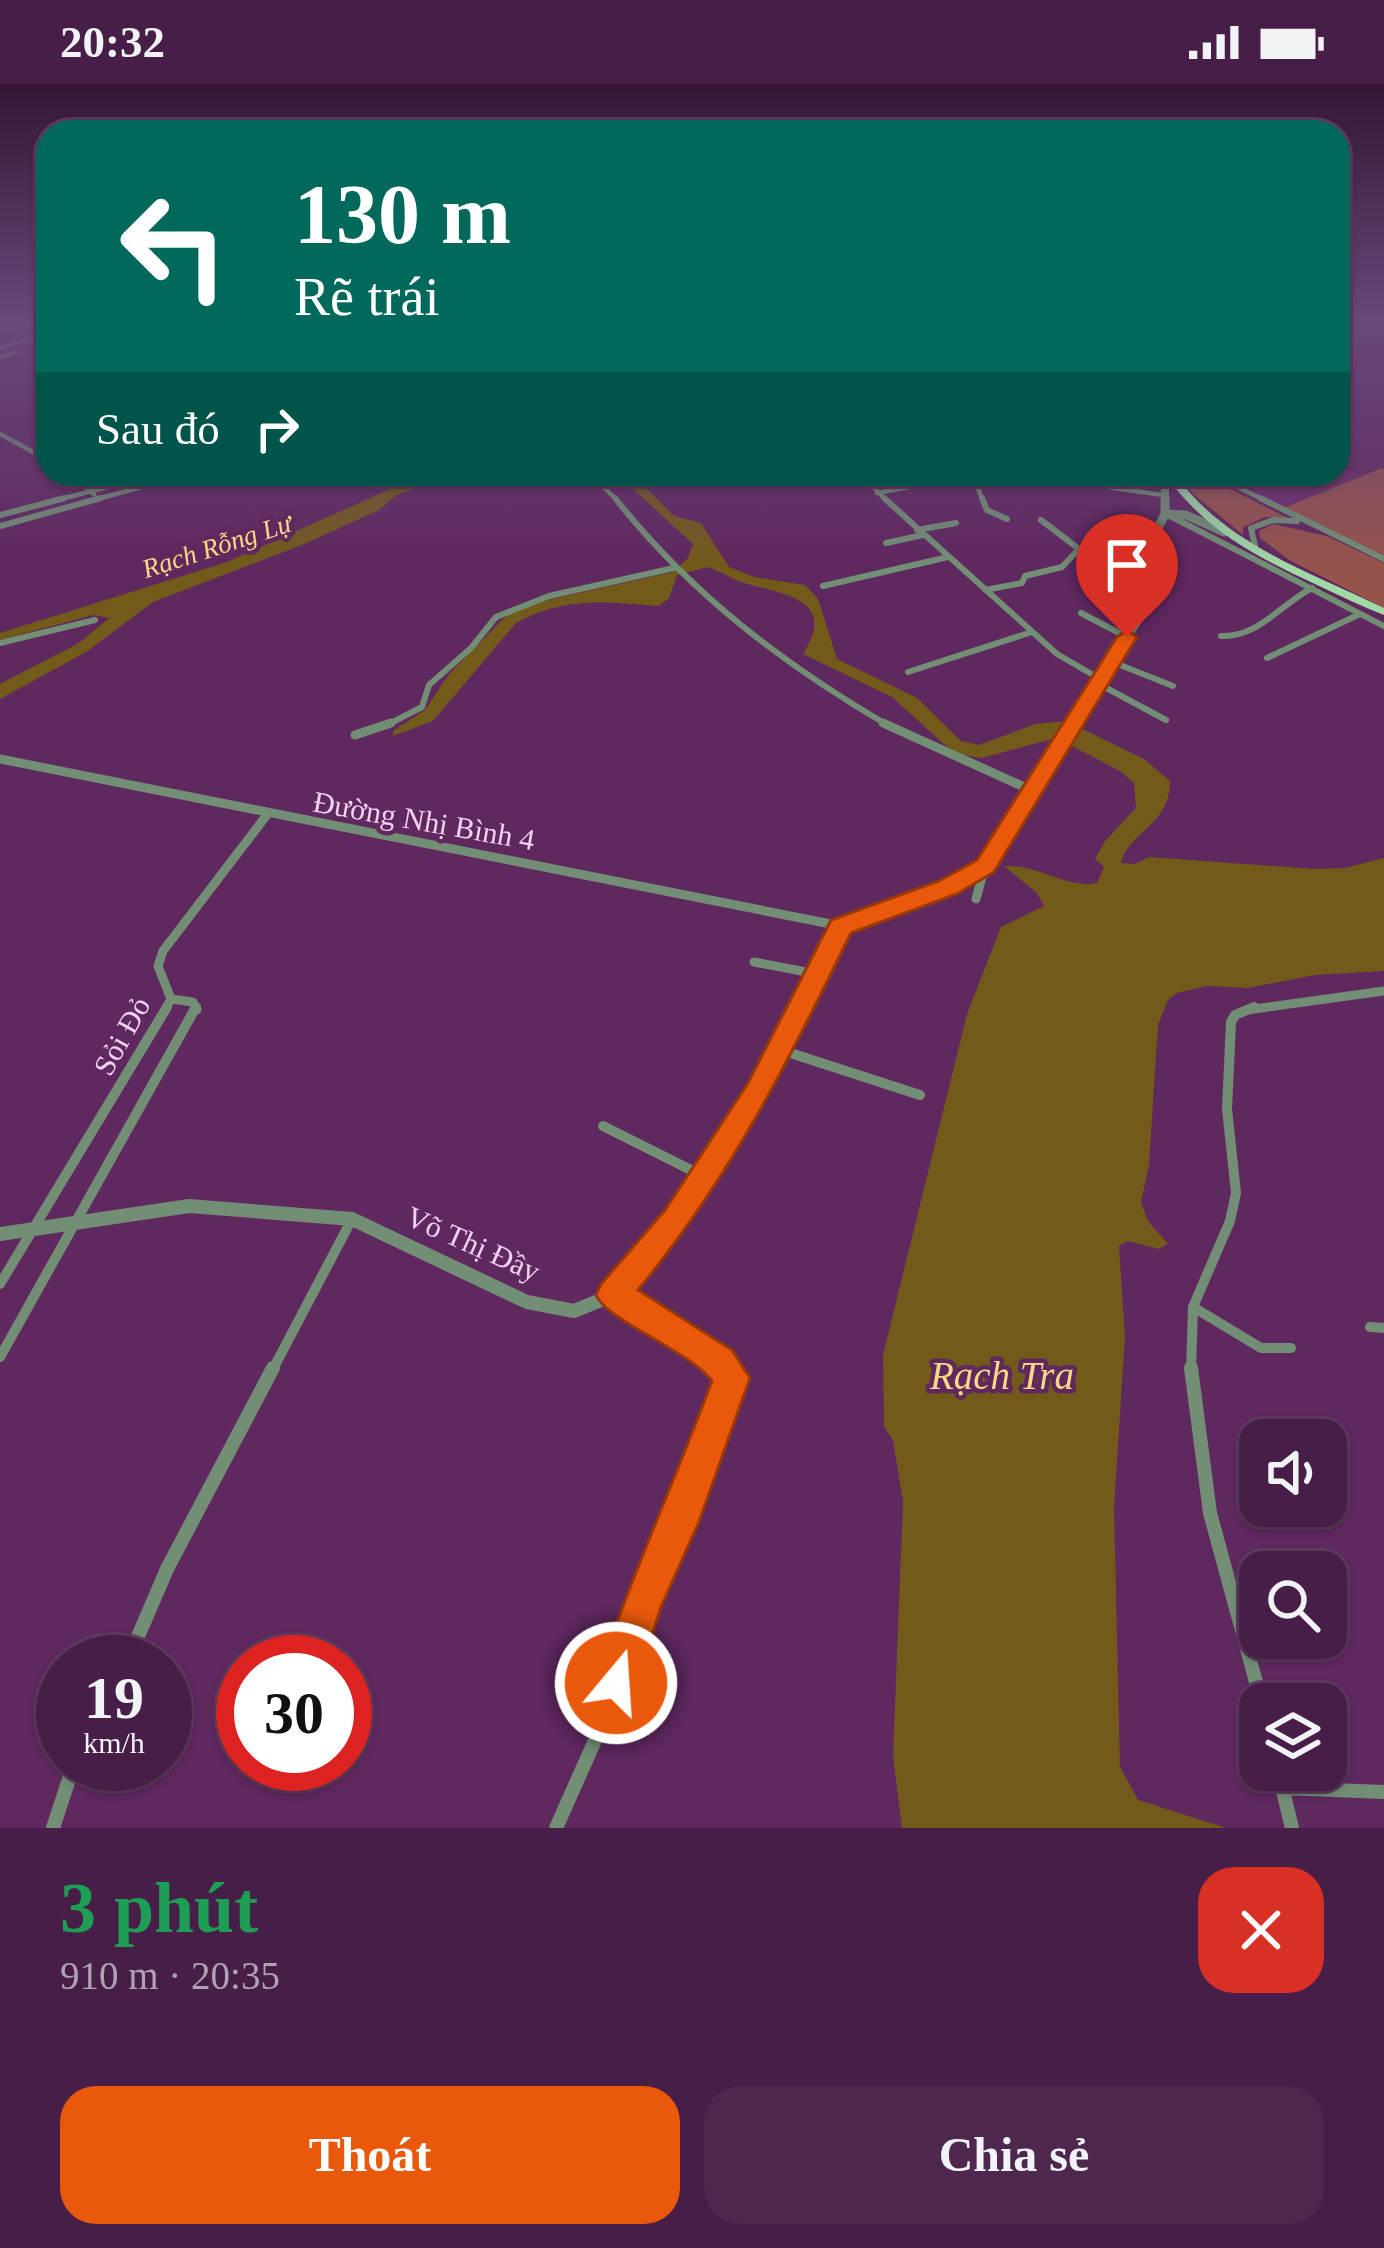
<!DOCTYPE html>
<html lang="vi">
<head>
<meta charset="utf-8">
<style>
	:root { --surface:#471e47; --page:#4e274e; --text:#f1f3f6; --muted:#b0a2b4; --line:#5f3c60; --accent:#ea580c }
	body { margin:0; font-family:"Times New Roman",serif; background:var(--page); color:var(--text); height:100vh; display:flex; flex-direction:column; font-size:45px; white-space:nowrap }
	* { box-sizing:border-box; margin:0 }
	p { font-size:39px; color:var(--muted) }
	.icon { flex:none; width:66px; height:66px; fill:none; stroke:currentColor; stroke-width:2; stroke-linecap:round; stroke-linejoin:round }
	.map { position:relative; height:1744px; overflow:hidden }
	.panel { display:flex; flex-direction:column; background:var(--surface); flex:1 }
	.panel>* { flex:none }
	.banner { position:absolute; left:36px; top:36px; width:1314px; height:366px; border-radius:36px; box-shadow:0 3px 9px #0004,0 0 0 3px var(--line); background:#00695c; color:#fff; overflow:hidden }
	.buttons { position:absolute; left:1239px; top:1335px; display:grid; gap:24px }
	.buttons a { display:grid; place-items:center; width:108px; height:108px; border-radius:24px; background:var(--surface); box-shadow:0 3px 9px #0004,0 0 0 3px var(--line); font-size:60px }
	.speed { position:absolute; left:36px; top:1551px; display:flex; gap:24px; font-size:60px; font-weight:700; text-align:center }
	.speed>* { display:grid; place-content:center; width:156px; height:156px; border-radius:50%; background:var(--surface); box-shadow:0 3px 9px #0004,0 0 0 3px var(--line); line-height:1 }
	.speed small { font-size:30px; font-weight:400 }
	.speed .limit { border:18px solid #d22; background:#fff; color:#111 }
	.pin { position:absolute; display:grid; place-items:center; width:102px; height:102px; color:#fff; margin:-123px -51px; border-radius:50% 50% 50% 0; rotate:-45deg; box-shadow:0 0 12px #0007 }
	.pin .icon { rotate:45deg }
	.me { position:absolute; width:132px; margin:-66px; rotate:18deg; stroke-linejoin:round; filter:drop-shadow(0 0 9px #0008) }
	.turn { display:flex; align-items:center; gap:42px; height:252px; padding:0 60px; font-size:54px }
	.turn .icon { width:156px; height:156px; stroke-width:2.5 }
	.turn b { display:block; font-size:84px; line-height:102px }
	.then { display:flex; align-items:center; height:114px; padding:0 60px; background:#0003; gap:24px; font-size:45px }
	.round { display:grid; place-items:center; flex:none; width:126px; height:126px; border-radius:36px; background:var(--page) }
	.headline { display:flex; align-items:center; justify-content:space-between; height:204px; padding:0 60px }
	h1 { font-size:72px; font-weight:700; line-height:90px; color:#1e9e55 }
	.action { display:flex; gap:24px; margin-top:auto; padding:24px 60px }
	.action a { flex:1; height:138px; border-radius:36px; background:var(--accent); color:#fff; font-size:48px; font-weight:700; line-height:138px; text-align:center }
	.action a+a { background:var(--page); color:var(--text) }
	.status { display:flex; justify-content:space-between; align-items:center; height:84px; padding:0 60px; background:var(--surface); direction:ltr }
	.status svg { height:33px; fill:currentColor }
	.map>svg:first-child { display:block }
	.built { fill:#6c2f6c }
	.green { fill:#95534c }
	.water { fill:#725a1b }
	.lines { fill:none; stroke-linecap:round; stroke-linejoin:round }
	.minor-far4 { stroke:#728e75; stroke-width:4.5 }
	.minor-far3 { stroke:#728e75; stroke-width:6 }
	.minor-far2 { stroke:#728e75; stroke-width:9 }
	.minor-far1 { stroke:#728e75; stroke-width:10 }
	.minor { stroke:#728e75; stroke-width:14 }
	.tertiary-far3 { stroke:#728e75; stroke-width:8 }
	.tertiary-far2 { stroke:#728e75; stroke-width:9 }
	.tertiary-far1 { stroke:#728e75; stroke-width:10 }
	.tertiary { stroke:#728e75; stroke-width:14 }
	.primary { fill:#a0d9a6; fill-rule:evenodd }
	.route { fill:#ea580c; stroke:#983908; stroke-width:3 }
	.labels { text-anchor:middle; stroke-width:9; stroke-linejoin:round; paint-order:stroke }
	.far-water-label { font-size:27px; font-style:italic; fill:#fad784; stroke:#5f285f }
	.street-label { font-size:30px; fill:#f2d1f0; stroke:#5f285f }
	.near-water-label { font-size:39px; font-style:italic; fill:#fad784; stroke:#5f285f }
</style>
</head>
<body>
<div class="status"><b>20:32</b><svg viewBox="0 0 49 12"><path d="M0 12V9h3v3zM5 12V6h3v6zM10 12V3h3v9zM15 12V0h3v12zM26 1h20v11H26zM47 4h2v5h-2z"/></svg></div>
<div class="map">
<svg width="1384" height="1744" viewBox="0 0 1384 1744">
	<rect width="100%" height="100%" fill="#5f285f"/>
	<path class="built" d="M1338,382L1362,392L1283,424L1224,395L1225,390H1338Z"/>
	<path class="green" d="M1384,385V472L1283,424L1382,384Z
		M1181,390H1200L1288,434L1265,433L1243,443V451L1192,409Z
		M1273,440L1327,452L1384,479V524L1289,476L1260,454L1259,447Z"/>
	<path class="water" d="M424,390H455L395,412L379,426L302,461L153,518L86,568L0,615V600L79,559L109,534L93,531L0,556V549L227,478Z
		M617,390H632L674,432L701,439L729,483L754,493L805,501L818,515L837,575L917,614L961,657L979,661L1035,640L1066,637L1144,675L1170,697C1170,742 1129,747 1121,779L1135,780L1149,773L1314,785L1345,784L1384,774V887L1315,891L1248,904L1207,902L1177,909L1168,916L1158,941L1149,1081L1141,1118L1148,1137L1168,1160L1158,1165L1128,1157L1119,1162L1125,1253L1114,1423L1120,1683L1138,1716L1226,1744H902L893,1672L903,1417L893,1357L884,1342L883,1271L967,930L1001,843L1044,822L1037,809L1004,782C1038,780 1065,805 1097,799L1104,783L1095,775L1105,757L1136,724L1134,699L1120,687L1056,654L982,674L955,670L892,613L803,570C839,514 781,510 744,499C732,495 720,487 708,483L677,491L669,514L659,522C605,518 566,512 516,539L433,637L393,652V647L425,626L449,590L508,530L543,517L673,488L688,474L693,460Z"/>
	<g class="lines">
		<path class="minor-far4" d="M0,264L48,249
			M0,273L17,268
			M0,350L48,376
			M71,390L94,410
			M590,390L618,417
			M860,390L887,417
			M1211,390L1266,417
			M974,394L983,417
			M877,409L954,395L1023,391L1163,411
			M53,417L158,390
			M90,417L189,390"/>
		<path class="minor-far3" d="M615,414C691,510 783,580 889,642
			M884,414L1057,570L1100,595
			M982,414L987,426L1007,435
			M1260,414L1384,475
			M0,431L65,414
			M1170,432L1384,542
			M1041,436L1079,465L1105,460L1151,465
			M0,442L101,414
			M917,446L956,439
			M886,459L923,451
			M1255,462L1251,444L1273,436L1297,437
			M823,502L948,473
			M985,506L1022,499L1025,492L1062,483L1079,465
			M1081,529L1127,553
			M1221,552C1258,554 1281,520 1312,504
			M0,559L95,536
			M1267,574L1360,530
			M1110,577L1173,602
			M908,588L1032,548
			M1097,599L1166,636
			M385,642L422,623L429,601L471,564L496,533L549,512L674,484"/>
		<path class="minor-far2" d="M883,639L1033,707
			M355,651L391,639
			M0,675L841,842
			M976,815L985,782
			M754,878L817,890
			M171,915L193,918L197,926
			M165,926L171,915L158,882L163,867L266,732
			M1247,926L1384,907"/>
		<path class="minor-far1" d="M778,965L920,1011
			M603,1042L703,1092
			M0,1200L167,923
			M613,1211L677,1246L725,1287
			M1193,1223L1261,1264H1291
			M1370,1243L1384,1244
			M0,1273L196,923
			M272,1287L352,1135
			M1191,1287L1193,1223L1230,1137L1236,1109L1227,1025L1231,938L1235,931L1254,923"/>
		<path class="minor" d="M1191,1284L1210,1429L1262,1620
			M127,1578L167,1485L273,1284
			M1278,1686L1292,1744
			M1283,1704L1384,1708
			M53,1744L74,1680
			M556,1744L605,1634L642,1519L679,1438L731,1294L723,1284"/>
		<path class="tertiary-far3" d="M0,244L20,239
			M1165,390V417"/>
		<path class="tertiary-far2" d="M1165,430L1186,431L1224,448
			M1071,642L1149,518L1152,455L1165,430V414"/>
		<path class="tertiary-far1" d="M799,926L841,842L924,814L982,783L997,768L1072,639"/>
		<path class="tertiary" d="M0,1150L189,1122L352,1135L527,1218L574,1227L613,1211L676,1136L759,1007L801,923"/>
		<path class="primary" d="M1165,390H1175C1224,460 1310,488 1384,524V531C1361,522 1338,511 1315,500C1255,472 1204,446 1165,390Z"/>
	</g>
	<linearGradient id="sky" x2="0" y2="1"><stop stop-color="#341634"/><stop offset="0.49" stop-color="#69487a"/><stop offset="1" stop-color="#69487a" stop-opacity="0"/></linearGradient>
	<rect width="1384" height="483" fill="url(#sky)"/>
	<path class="route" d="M1127,546L1137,553L994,788L957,810L851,849C789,977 729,1096 638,1206L732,1266L750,1294L699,1438L661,1523L632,1614L616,1621L601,1614L595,1599C629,1497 674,1399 712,1297C687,1265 608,1238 596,1211L601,1200L665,1126L748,999L831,836L939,797L977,776L1117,553Z"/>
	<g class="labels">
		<g class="far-water-label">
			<text transform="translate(217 462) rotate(-18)" y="9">Rạch Rỗng Lự</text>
		</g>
		<g class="street-label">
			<text transform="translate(424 737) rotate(10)" y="10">Đường Nhị Bình 4</text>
			<text transform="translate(122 952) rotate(-61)" y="10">Sỏi Đỏ</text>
			<text transform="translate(473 1160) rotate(24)" y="10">Võ Thị Đầy</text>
		</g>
		<g class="near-water-label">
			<text x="1002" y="1305">Rạch Tra</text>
		</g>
	</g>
</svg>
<div class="buttons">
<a><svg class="icon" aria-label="sound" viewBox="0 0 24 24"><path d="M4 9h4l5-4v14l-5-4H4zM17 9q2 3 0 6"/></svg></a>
<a><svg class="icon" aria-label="search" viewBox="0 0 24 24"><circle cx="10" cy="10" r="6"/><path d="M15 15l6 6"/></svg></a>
<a><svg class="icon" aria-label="layers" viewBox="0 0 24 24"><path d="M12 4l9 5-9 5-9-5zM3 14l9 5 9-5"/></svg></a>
</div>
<div class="speed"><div>19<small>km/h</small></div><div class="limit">30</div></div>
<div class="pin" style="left:1127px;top:553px;background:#d93025"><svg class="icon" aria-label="arrive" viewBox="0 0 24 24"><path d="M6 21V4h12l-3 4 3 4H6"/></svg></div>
<svg class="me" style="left:616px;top:1599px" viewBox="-20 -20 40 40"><circle r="17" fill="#ea580c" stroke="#fff" stroke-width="3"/><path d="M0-11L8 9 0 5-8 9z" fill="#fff"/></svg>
<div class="banner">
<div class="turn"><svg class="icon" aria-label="left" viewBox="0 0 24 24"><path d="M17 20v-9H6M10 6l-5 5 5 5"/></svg><div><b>130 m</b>Rẽ trái</div></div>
<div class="then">Sau đó<svg class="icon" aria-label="right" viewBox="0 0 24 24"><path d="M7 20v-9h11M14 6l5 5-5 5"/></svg></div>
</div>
</div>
<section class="panel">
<div class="headline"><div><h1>3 phút</h1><p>910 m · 20:35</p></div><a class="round" style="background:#d93025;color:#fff"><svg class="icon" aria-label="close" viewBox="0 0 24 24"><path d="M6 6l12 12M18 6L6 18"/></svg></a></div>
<div class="action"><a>Thoát</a><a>Chia sẻ</a></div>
</section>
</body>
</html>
